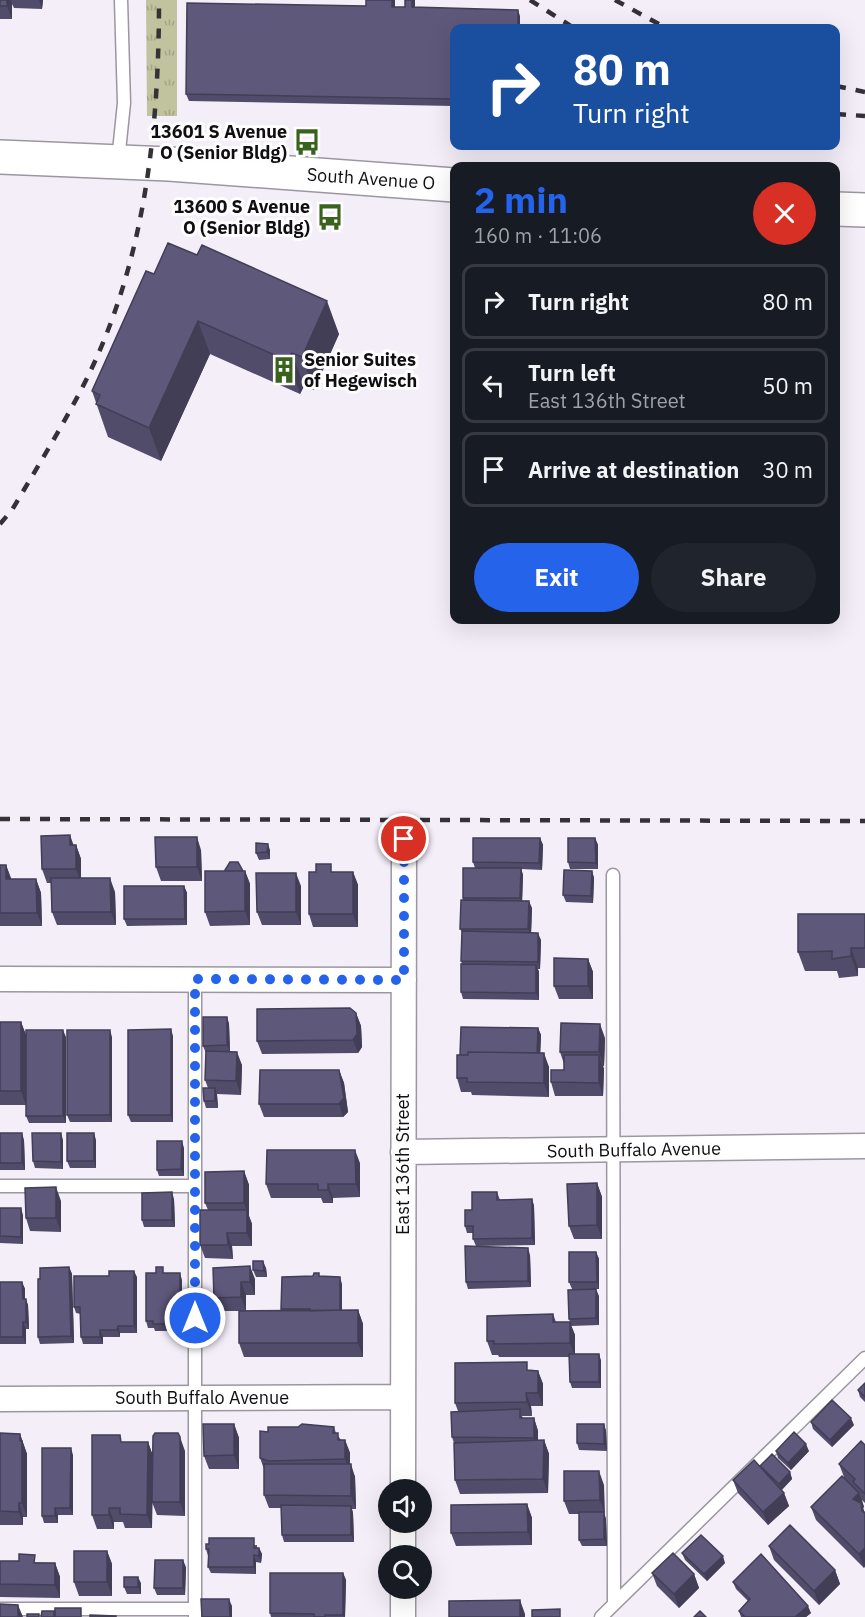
<!DOCTYPE html>
<html lang="en">
<head>
<meta charset="utf-8">
<style>
	:root { --surface:#171b24; --page:#20242c; --text:#f1f3f6; --muted:#9ea1a6; --line:#363941; --accent:#2563eb }
	body { margin:0; font-family:"IBM Plex Sans",sans-serif; background:var(--page); color:var(--text); height:100vh; display:flex; flex-direction:column; font-size:22px; white-space:nowrap }
	* { box-sizing:border-box; margin:0 }
	p { font-size:20px; color:var(--muted) }
	.icon { flex:none; width:33px; height:33px; fill:none; stroke:currentColor; stroke-width:2; stroke-linecap:round; stroke-linejoin:round }
	.map { position:relative; flex:1; overflow:hidden }
	.details { position:absolute; left:450px; top:162px; width:390px; height:462px; display:flex; flex-direction:column; background:var(--surface); border-radius:12px; box-shadow:0 6px 24px #0002 }
	.details>* { flex:none }
	.top-card { position:absolute; left:450px; top:24px; width:390px; height:126px; border-radius:12px; box-shadow:0 6px 24px #0002; background:#1a4fa0; color:#fff; overflow:hidden }
	.tools { position:absolute; left:378px; top:1479px; display:grid; gap:12px }
	.tools a { display:grid; place-items:center; width:54px; height:54px; border-radius:50%; background:var(--surface); box-shadow:0 6px 24px #0002; font-size:30px }
	.pin { position:absolute; display:grid; place-items:center; width:51px; height:51px; color:#fff; margin:-26px; border:3px solid #fff; border-radius:50%; box-shadow:0 2px 6px #0007 }
	.me { position:absolute; width:66px; margin:-33px; rotate:0deg; stroke-linejoin:round; filter:drop-shadow(0 0 4px #0008) }
	.turn { display:flex; align-items:center; gap:21px; height:126px; padding:0 24px; font-size:27px }
	.turn .icon { width:78px; height:78px; stroke-width:2.5 }
	.turn b { display:block; font-size:42px; line-height:51px }
	.round { display:grid; place-items:center; flex:none; width:63px; height:63px; border-radius:32px; background:var(--page) }
	.headline { display:flex; align-items:center; justify-content:space-between; height:102px; padding:0 24px }
	h1 { font-size:36px; font-weight:700; line-height:45px; color:var(--accent) }
	.button { display:flex; gap:12px; margin-top:auto; padding:12px 24px }
	.button a { flex:1; height:69px; border-radius:36px; background:var(--accent); color:#fff; font-size:24px; font-weight:700; line-height:69px; text-align:center }
	.button a+a { background:var(--page); color:var(--text) }
	ul { padding:0; list-style:none }
	li { display:flex; align-items:center; gap:18px; height:75px; margin:0 12px 9px; padding:0 12px; border:3px solid var(--line); border-radius:12px }
	li div { flex:1 }
	li b { display:block; font-size:22px }
	li em { font-style:normal }
	.map>svg:first-child { display:block }
	.grass { fill:url(#grass-tufts) }
	.lines { fill:none; stroke-linecap:round; stroke-linejoin:round }
	.service-casing { stroke:#9c96a1; stroke-width:15 }
	.minor-casing { stroke:#9c96a1; stroke-width:27 }
	.secondary-casing { stroke:#9c96a1; stroke-width:36 }
	.service { stroke:#fff; stroke-width:12 }
	.minor { stroke:#fff; stroke-width:24 }
	.secondary { stroke:#fff; stroke-width:33 }
	.rail { stroke:#343137; stroke-width:4.5; stroke-dasharray:10 10; stroke-linecap:butt }
	.wall { fill:#514c6a }
	.shaded-wall { fill:#423e56 }
	.building { fill:#5e587b; stroke:#423e56; stroke-width:1.5 }
	.route { stroke:#2563eb; stroke-width:10; stroke-dasharray:0 18 }
	.labels { text-anchor:middle; stroke-width:6; stroke-linejoin:round; paint-order:stroke }
	.poi-label { font-size:18px; font-weight:bold; fill:#100e12; stroke:#fefefe; text-anchor:end }
	.street-label { font-size:18px; fill:#100e12; stroke:#fefefe }
</style>
</head>
<body>
<div class="map">
<svg width="865" height="1617" viewBox="0 0 865 1617">
	<defs>
		<pattern id="grass-tufts" width="24" height="20" patternUnits="userSpaceOnUse" patternTransform="scale(1.5)"><rect width="24" height="20" fill="#c0c39d"/><path d="M3 7l-1-3M5 7V3M7 7l1-3M15 17l-1-3M17 17v-4M19 17l1-3" fill="none" stroke="#a4a686"/></pattern>
	</defs>
	<rect width="100%" height="100%" fill="#f4eef9"/>
	<path class="grass" d="M146,0H177V116H147Z"/>
	<g class="lines">
		<defs>
			<path id="service" d="M118,161L124,103L121,0
				M613,875L614,1604
				M195,979V1617
				M0,1186H195
				M0,1609H195
				M601,1617L865,1358"/>
			<path id="minor" d="M0,979L404,980
				M403,1152L865,1146
				M0,1399L403,1397
				M403,1490L404,839
				M403,1556V1522
				M403,1617V1588"/>
			<path id="secondary" d="M0,157L169,164L454,185
				M836,209L865,210"/>
		</defs>
		<use href="#service" class="service-casing"/>
		<use href="#minor" class="minor-casing"/>
		<use href="#secondary" class="secondary-casing"/>
		<use href="#service" class="service"/>
		<use href="#minor" class="minor"/>
		<use href="#secondary" class="secondary"/>
		<path class="rail" d="M530,0L574,28
			M615,0L666,28
			M836,86L865,92
			M836,114L865,116
			M0,524L12,510C35,471 59,432 80,392C144,270 159,135 159,0
			M0,819L865,821"/>
	</g>
	<path class="wall" d="M0,0H43L42,9L14,8L12,4V19H0Z
		M395,7H415L520,16V28H454V106L189,101L186,94Z
		M154,274L339,334L314,390L304,386L300,394L210,354L161,461L108,437L92,391Z
		M540,838L543,845L542,870L521,869L523,875L522,901L532,908L531,933L541,940L540,969H538L539,972V1000L463,999L461,992L462,932L460,929L463,900V898L475,868L473,862Z
		M595,838L598,845V869H570L568,862Z
		M76,845L81,859V878L115,892L116,925H57L52,912L51,883H47L42,869Z
		M201,850L202,881H161L156,867Z
		M270,850V859L259,860L256,853Z
		M0,865H6L11,879H36L41,893L42,926H0Z
		M243,871H245L250,884V925L210,926L205,912Z
		M592,871L594,878L593,903L566,902L563,895Z
		M316,872H353L358,885V927H313L309,914Z
		M184,886L187,893V925L127,926L124,919Z
		M301,886V925H262L257,912Z
		M865,914V968H858V976L839,978L837,971H805L798,952Z
		M588,959L593,972V999H559L554,986Z
		M356,1013L361,1026L362,1047L358,1053L262,1054L257,1041Z
		M227,1017L229,1024L230,1051L242,1065L241,1095L217,1094L218,1108H206L204,1101L208,1088L205,1080L206,1053L203,1046Z
		M0,1022H21L26,1035L66,1037V1123H29L26,1116V1105H0Z
		M538,1028L541,1035L540,1053L549,1067V1097L472,1095L471,1092H461L457,1078L460,1055Z
		M173,1036V1122H131L128,1115Z
		M112,1037V1122H70L67,1115Z
		M605,1038L604,1066H603L604,1069L603,1096H555L551,1082L564,1070V1064L560,1052Z
		M339,1070L344,1083L348,1112L343,1117H264L259,1104Z
		M0,1133L24,1140L25,1170H0Z
		M63,1140V1169L35,1168L33,1161Z
		M96,1140V1168H70L67,1161Z
		M184,1148V1176H159L157,1170Z
		M360,1163V1197L333,1198V1203H323L321,1198H271L266,1184Z
		M244,1171L249,1185V1216L252,1224V1246H232L233,1259L205,1258L200,1245L208,1210L205,1203Z
		M597,1183L602,1197V1239H574L569,1226Z
		M497,1192L500,1200L532,1199L534,1206L535,1245L476,1246L473,1239V1233H467L465,1226L472,1210Z
		M174,1199L175,1227H144L142,1220Z
		M61,1201V1232L30,1231L26,1218Z
		M0,1208L23,1215V1244L0,1243Z
		M596,1252L599,1259V1289H572L569,1282Z
		M530,1255L531,1287L468,1289L466,1282Z
		M69,1267L72,1274L74,1343L40,1344L38,1337L40,1279Z
		M213,1268L255,1279V1295H246V1311H218L214,1298Z
		M266,1268L267,1277H256L253,1270Z
		M165,1273L182,1280V1331H155L154,1328H148L146,1321Z
		M320,1276L342,1284V1310H358L363,1324V1357H244L239,1343L282,1311L281,1309Z
		M137,1277V1333H120V1337H103V1344H83L81,1337V1314L76,1313L74,1307Z
		M0,1282H22L25,1289V1299L28,1305L29,1329H26V1344H0Z
		M599,1296V1325L571,1326L575,1335V1354H599L601,1361V1388H572L570,1382L569,1357H499L498,1355H492L487,1341L553,1314L556,1322H570L569,1319Z
		M530,1371H538L543,1384V1406H531L532,1416H522L523,1418H534L538,1431V1441L544,1440L549,1454L548,1493L460,1494L455,1480L454,1443L452,1437L458,1411L455,1403Z
		M865,1383V1402L860,1397L858,1390Z
		M811,1422L854,1425L832,1447L813,1429Z
		M234,1424L239,1438V1469H209L204,1456Z
		M604,1424L606,1431L607,1451L579,1450L577,1443Z
		M334,1427L336,1433L341,1440H345L350,1453V1464L355,1477L356,1509H352L353,1513L354,1542H284L282,1535L281,1508H269L264,1495V1469L260,1458L268,1432Z
		M0,1433L20,1434L27,1454V1517H23V1525H0Z
		M123,1442H148L153,1456L152,1528H125L123,1522H114V1529H97L92,1515Z
		M865,1445V1503L862,1500L864,1507L863,1508L865,1513V1566L864,1568L816,1520L811,1507L844,1477L839,1464Z
		M185,1451V1516L157,1515L152,1502Z
		M776,1451H809L791,1470L778,1458Z
		M73,1455V1515H58V1523H44L42,1516Z
		M760,1466L790,1472L792,1479L782,1490L784,1493L789,1506L768,1525L738,1493L733,1480L761,1468Z
		M604,1485V1514L606,1519L607,1546H582L579,1540V1514H569L564,1501Z
		M527,1504L532,1518V1545L456,1546L451,1533Z
		M257,1545V1548H259L262,1554L261,1563L256,1562V1574L211,1573L208,1567V1556L206,1549Z
		M769,1546L835,1570L840,1584L819,1605L774,1560Z
		M107,1551L112,1564V1596H79L74,1582Z
		M682,1553L725,1563L707,1581L685,1560Z
		M0,1561L55,1563L60,1577V1598L0,1597Z
		M186,1567L185,1595H157L154,1588Z
		M343,1573L346,1580L345,1617H271L270,1613Z
		M652,1573L694,1574L699,1588L679,1608L657,1586Z
		M733,1582L811,1613L806,1617H741L739,1611L748,1601L736,1589Z
		M141,1583V1594H127L124,1587Z"/>
	<path class="shaded-wall" d="M7,0H11L12,4V19L7,6Z
		M39,0H43L42,9Z
		M392,0H395V14L392,7Z
		M412,0H415V14L412,7Z
		M518,10L520,16V28H518Z
		M327,301L339,334L314,390L302,357Z
		M198,321L210,354L161,461L149,428Z
		M292,353L304,386L300,394L288,361Z
		M70,835L75,849L70,845Z
		M197,837L201,850L202,881L197,867Z
		M540,838L543,845L542,870L539,863Z
		M595,838L598,845V869L596,863Z
		M268,844L270,850V859L267,852Z
		M76,845L81,859V882L76,869Z
		M6,865L11,878V893L6,879Z
		M521,868L523,875L522,905L520,898Z
		M245,871L250,884V925L245,911Z
		M592,871L594,878L593,903L591,896Z
		M353,872L358,885V927L353,914Z
		M296,873L301,886V925L296,912Z
		M110,878L115,892L116,925L111,912Z
		M36,879L41,893L42,926L37,913Z
		M184,886L187,893V925L185,919Z
		M529,901L532,908L531,936L528,929Z
		M538,933L541,940L540,969L538,962Z
		M851,948L858,968V976L851,956Z
		M588,959L593,972V999L588,986Z
		M536,965L539,972V1000L536,993Z
		M356,1013L361,1026L362,1047L358,1053L353,1040Z
		M227,1017L229,1024L230,1052L227,1045Z
		M21,1022L26,1035V1105L21,1091Z
		M600,1024L605,1038L604,1066L599,1052Z
		M538,1028L541,1035L540,1063L537,1056Z
		M171,1029L173,1036V1122L171,1115Z
		M63,1030L66,1037V1123L63,1116Z
		M110,1030L112,1037V1122L110,1115Z
		M237,1052L242,1065L241,1095L236,1081Z
		M544,1053L549,1067V1097L544,1083Z
		M599,1055L604,1069L603,1096L599,1083Z
		M339,1070L344,1083L348,1112L343,1117L339,1104Z
		M215,1088L217,1095L218,1108L215,1101Z
		M22,1133L24,1140L25,1170L22,1163Z
		M61,1133L63,1140V1169L61,1162Z
		M94,1133L96,1140V1168L94,1161Z
		M182,1141L184,1148V1176L181,1169Z
		M355,1150L360,1163V1197L356,1184Z
		M244,1171L249,1185V1216L252,1224V1246L247,1233V1211L244,1203Z
		M597,1183L602,1197V1239L597,1225Z
		M328,1184L333,1198V1203L328,1190Z
		M56,1187L61,1201V1232L56,1218Z
		M172,1192L174,1199L175,1227L172,1220Z
		M532,1199L534,1206L535,1245L532,1238Z
		M21,1208L23,1215V1244L21,1237Z
		M227,1233L232,1246L233,1259L228,1245Z
		M528,1248L530,1255L531,1287L528,1281Z
		M596,1252L599,1259V1289L597,1282Z
		M263,1261L266,1268L267,1277L264,1271Z
		M250,1266L255,1279V1295L250,1282Z
		M69,1267L72,1274L74,1343L71,1336Z
		M134,1271L137,1277V1333L134,1326Z
		M180,1273L182,1280V1331L180,1324Z
		M340,1277L342,1284V1317L340,1310Z
		M22,1282L25,1289V1305L23,1299Z
		M241,1282L246,1295V1311L241,1297Z
		M596,1289L599,1296V1325L596,1318Z
		M26,1299L28,1305L29,1329L26,1322Z
		M358,1310L363,1324V1357L358,1343Z
		M23,1322L26,1329V1344L23,1337Z
		M570,1322L575,1335V1357L570,1343Z
		M118,1326L120,1333V1337L117,1330Z
		M100,1330L103,1337V1344L100,1337Z
		M599,1354L601,1361V1388L599,1382Z
		M538,1371L543,1384V1406L538,1393Z
		M526,1393L531,1406L532,1416L527,1402Z
		M534,1418L538,1431V1452L534,1438Z
		M851,1418L854,1425L832,1447L830,1440Z
		M234,1424L239,1438V1469L234,1455Z
		M604,1424L606,1431L607,1451L604,1444Z
		M20,1434L27,1454V1517L22,1503Z
		M180,1437L185,1451V1516L180,1502Z
		M345,1440L350,1453V1472L345,1459Z
		M544,1440L549,1454L548,1493L543,1479Z
		M148,1442L153,1456L152,1528L147,1515Z
		M806,1444L809,1451L791,1470L788,1463Z
		M71,1448L73,1455V1515L70,1508Z
		M351,1464L355,1477L356,1509L351,1496Z
		M599,1471L604,1485L605,1514L600,1500Z
		M790,1472L792,1479L781,1490L779,1484Z
		M784,1493L789,1506L768,1525L763,1512Z
		M859,1493L864,1507L863,1508L865,1513V1518L853,1499Z
		M19,1503L23,1517V1525L19,1512Z
		M527,1504L532,1518V1545L528,1532Z
		M351,1506L353,1513L354,1542L351,1535Z
		M55,1508L58,1515V1523L55,1516Z
		M109,1508L114,1522V1529L109,1515Z
		M604,1512L606,1519L607,1546L604,1539Z
		M259,1548L262,1554L261,1563L259,1556Z
		M865,1548V1566L864,1568L859,1554Z
		M107,1551L112,1564V1596L107,1582Z
		M254,1555L256,1562V1574L254,1567Z
		M723,1556L725,1563L707,1581L704,1574Z
		M183,1560L186,1567L185,1595L183,1588Z
		M55,1563L60,1577V1598L55,1585Z
		M835,1570L840,1584L819,1605L814,1591Z
		M343,1573L346,1580L345,1617H344L343,1615Z
		M694,1574L699,1588L679,1608L674,1594Z
		M138,1577L141,1583V1594L138,1587Z
		M229,1599L232,1606V1617H230Z
		M520,1600L525,1614V1617H520Z
		M18,1605L23,1617H18Z
		M808,1606L811,1613L806,1617H795Z"/>
	<path class="building" d="M0,0H7V6H0Z
		M366,0H392V7H405V0H412V7L518,10V28H454V99L186,94L187,3L366,6Z
		M168,243L197,255L202,245L327,301L302,357L292,353L288,361L198,321L149,428L96,404L100,395L92,391L146,271L154,274Z
		M70,835V845H76V869H42L41,836Z
		M155,837H197V867H156Z
		M473,838H540L539,863L473,862Z
		M568,838H595L596,863L568,862Z
		M256,843L268,844L267,852L256,853Z
		M230,862H238L243,871H225V870Z
		M316,864H331V872H353V914H309V872H316Z
		M0,865H6V879H36L37,913H0Z
		M463,868H521L520,898H463Z
		M564,870L592,871L591,896L563,895Z
		M205,871H245V911L205,912Z
		M256,873H296V912H257Z
		M51,878H110L111,912H52Z
		M124,886H184L185,919H124Z
		M461,900L529,901L528,929H460Z
		M798,914H865V948H851V956L832,959V951L798,952Z
		M462,931L538,933V962L461,961Z
		M554,958L588,959V986H554Z
		M461,964L536,965V993L461,992Z
		M350,1008L356,1013L357,1034L353,1040L257,1041V1009Z
		M203,1017H227V1045L203,1046Z
		M0,1022H21V1091H0Z
		M561,1023L600,1024L599,1052H560Z
		M461,1027L538,1028L537,1053L468,1052V1055H460Z
		M171,1029V1115H128V1030Z
		M26,1030H63V1116H26Z
		M67,1030H110V1115H67Z
		M206,1051L237,1052L236,1081L205,1080Z
		M468,1052L544,1053V1083L467,1082V1078H457V1055H468Z
		M564,1055H599V1083L551,1082V1070H564Z
		M260,1070H339L344,1098L339,1104H259Z
		M203,1088H215V1101H204Z
		M0,1133H22V1163H0Z
		M32,1133H61V1162L33,1161Z
		M67,1133H94V1161H67Z
		M157,1141H182L181,1169L157,1170Z
		M267,1150H355L356,1184H328V1190H318V1184H266Z
		M244,1171V1203H205V1172Z
		M597,1183V1225L569,1226L567,1184Z
		M56,1187V1218H26L25,1188Z
		M172,1192V1220H142V1193Z
		M472,1192H497V1200L532,1199V1238L473,1239V1226H465V1210H472Z
		M0,1208H21V1237L0,1236Z
		M200,1210H247V1233H227L228,1245H200Z
		M465,1246L528,1248V1281L466,1282Z
		M569,1252H596L597,1282H569Z
		M253,1261H263L264,1271L253,1270Z
		M250,1266V1282H241V1297L214,1298L213,1268Z
		M69,1267L71,1336L38,1337V1279H40V1268Z
		M156,1267H163V1273H180V1324H153V1321H146V1273H156Z
		M109,1271H134V1326H118L117,1330H100V1337H81L80,1307H74V1276H109Z
		M314,1273H319V1276L340,1277V1310L310,1311V1309H281L282,1277L313,1276Z
		M0,1282H22L23,1299H26V1322H23V1337H0Z
		M596,1289V1318L569,1319L568,1290Z
		M358,1310V1343H239V1311Z
		M553,1314V1322H570V1343L494,1344V1341H487V1316Z
		M569,1354H599V1382H570Z
		M527,1362V1370L538,1371V1393H526L527,1402L455,1403V1363Z
		M865,1383V1397L858,1390Z
		M832,1400L851,1418L830,1440L811,1422Z
		M520,1409V1418H534V1438L452,1437L451,1412Z
		M203,1424H234V1455L204,1456Z
		M302,1424L334,1427L333,1433H338V1440H345V1459L269,1461L260,1458V1431L268,1432V1427H298Z
		M577,1424H604V1444L577,1443Z
		M794,1432L806,1444L788,1463L776,1451Z
		M0,1433L20,1434V1441H22V1503H19V1512L0,1511Z
		M155,1433H178L180,1437V1502H152L153,1436Z
		M92,1435H120L121,1442H148L147,1515L120,1514V1508H109V1515H92Z
		M544,1440L543,1479L455,1480L454,1443Z
		M861,1441L865,1445V1494L853,1482L855,1479L839,1464Z
		M42,1448H71L70,1508H55V1516H42Z
		M772,1454L790,1472L779,1484L760,1466Z
		M754,1460L784,1493L763,1512L733,1480Z
		M264,1464H351V1496L264,1495Z
		M564,1471H599L600,1500L564,1501Z
		M842,1476L859,1493L853,1499L861,1503L862,1511L865,1513V1548L859,1554L811,1507Z
		M527,1504L528,1532L451,1533V1505Z
		M281,1505L351,1506V1535H282Z
		M579,1512H604V1539L579,1540Z
		M790,1525L835,1570L814,1591L769,1546Z
		M701,1535L723,1556L704,1574L682,1553Z
		M209,1538H254V1548H259V1556L254,1555V1567H208L209,1549H206V1544H209Z
		M74,1551H107V1582H74Z
		M673,1553L694,1574L674,1594L652,1573Z
		M19,1554L35,1555L34,1563H55V1585L0,1584V1561H19Z
		M761,1554L808,1606L795,1617H745L739,1611L750,1599L733,1582Z
		M155,1560H183V1588H154Z
		M270,1573H343V1615H325V1617H314V1614L270,1613Z
		M124,1577H138V1587H124Z
		M201,1599H229L230,1617H202Z
		M520,1600V1617H449V1601Z
		M0,1604L18,1605V1617H0Z
		M55,1608H81V1617H55Z
		M560,1609V1617H532V1610Z
		M42,1611H54V1617H41Z
		M700,1611L706,1617H694Z
		M27,1614H39V1617H27Z
		M90,1615L116,1616V1617H90Z"/>
	<g class="lines">
		<path class="route" d="M195,1318V979L404,980V839"/>
	</g>
	<defs>
		<symbol id="bus-bare" viewBox="-9 -9 18 18"><path d="M-5-6H5V4H4V6H2V4H-2V6H-4V4H-5ZM-3.5-4V0h7V-4ZM-3.5 1.2v1.5H-2V1.2ZM2 1.2v1.5H3.5V1.2Z" fill="#39621e" stroke="#fefefe" stroke-width="2.5" paint-order="stroke"/></symbol>
		<symbol id="building-bare" viewBox="-9 -9 18 18"><path d="M-4-6H4V6H1V3H-1V6H-4ZM-2.5-4.3h1.7v1.8h-1.7ZM.8-4.3h1.7v1.8H.8ZM-2.5-1h1.7V.8h-1.7ZM.8-1h1.7V.8H.8Z" fill="#39621e" stroke="#fefefe" stroke-width="2.5" paint-order="stroke"/></symbol>
	</defs>
	<g fill-rule="evenodd">
		<use href="#bus-bare" x="288" y="123" width="38" height="38"/>
		<use href="#bus-bare" x="311" y="198" width="38" height="38"/>
		<use href="#building-bare" x="265" y="351" width="38" height="38"/>
	</g>
	<g class="labels">
		<g class="poi-label">
			<text x="287" y="138">13601 S Avenue<tspan x="287" dy="21">O (Senior Bldg)</tspan></text>
			<text x="310" y="213">13600 S Avenue<tspan x="310" dy="21">O (Senior Bldg)</tspan></text>
			<text x="304" y="366" text-anchor="start">Senior Suites<tspan x="304" dy="21">of Hegewisch</tspan></text>
		</g>
		<g class="street-label">
			<text transform="translate(371 179) rotate(4)" y="6">South Avenue O</text>
			<text transform="translate(634 1150) rotate(-1)" y="6">South Buffalo Avenue</text>
			<text transform="translate(403 1164) rotate(-90)" y="6">East 136th Street</text>
			<text x="202" y="1404">South Buffalo Avenue</text>
		</g>
	</g>
</svg>
<div class="tools">
<a><svg class="icon" aria-label="sound" viewBox="0 0 24 24"><path d="M4 9h4l5-4v14l-5-4H4zM17 9q2 3 0 6"/></svg></a>
<a><svg class="icon" aria-label="search" viewBox="0 0 24 24"><circle cx="10" cy="10" r="6"/><path d="M15 15l6 6"/></svg></a>
</div>
<div class="pin" style="left:404px;top:839px;background:#d93025"><svg class="icon" aria-label="arrive" viewBox="0 0 24 24"><path d="M6 21V4h12l-3 4 3 4H6"/></svg></div>
<svg class="me" style="left:195px;top:1318px" viewBox="-20 -20 40 40"><circle r="17" fill="#2563eb" stroke="#fff" stroke-width="3"/><path d="M0-11L8 9 0 5-8 9z" fill="#fff"/></svg>
<div class="top-card">
<div class="turn"><svg class="icon" aria-label="right" viewBox="0 0 24 24"><path d="M7 20v-9h11M14 6l5 5-5 5"/></svg><div><b>80 m</b>Turn right</div></div>
</div>
<section class="details">
<div class="headline"><div><h1>2 min</h1><p>160 m · 11:06</p></div><a class="round" style="background:#d93025;color:#fff"><svg class="icon" aria-label="close" viewBox="0 0 24 24"><path d="M6 6l12 12M18 6L6 18"/></svg></a></div>
<ul>
<li><svg class="icon" aria-label="right" viewBox="0 0 24 24"><path d="M7 20v-9h11M14 6l5 5-5 5"/></svg><div><b>Turn right</b></div><em>80 m</em></li>
<li><svg class="icon" aria-label="left" viewBox="0 0 24 24"><path d="M17 20v-9H6M10 6l-5 5 5 5"/></svg><div><b>Turn left</b><p>East 136th Street</p></div><em>50 m</em></li>
<li><svg class="icon" aria-label="arrive" viewBox="0 0 24 24"><path d="M6 21V4h12l-3 4 3 4H6"/></svg><div><b>Arrive at destination</b></div><em>30 m</em></li>
</ul>
<div class="button"><a>Exit</a><a>Share</a></div>
</section>
</div>
</body>
</html>
